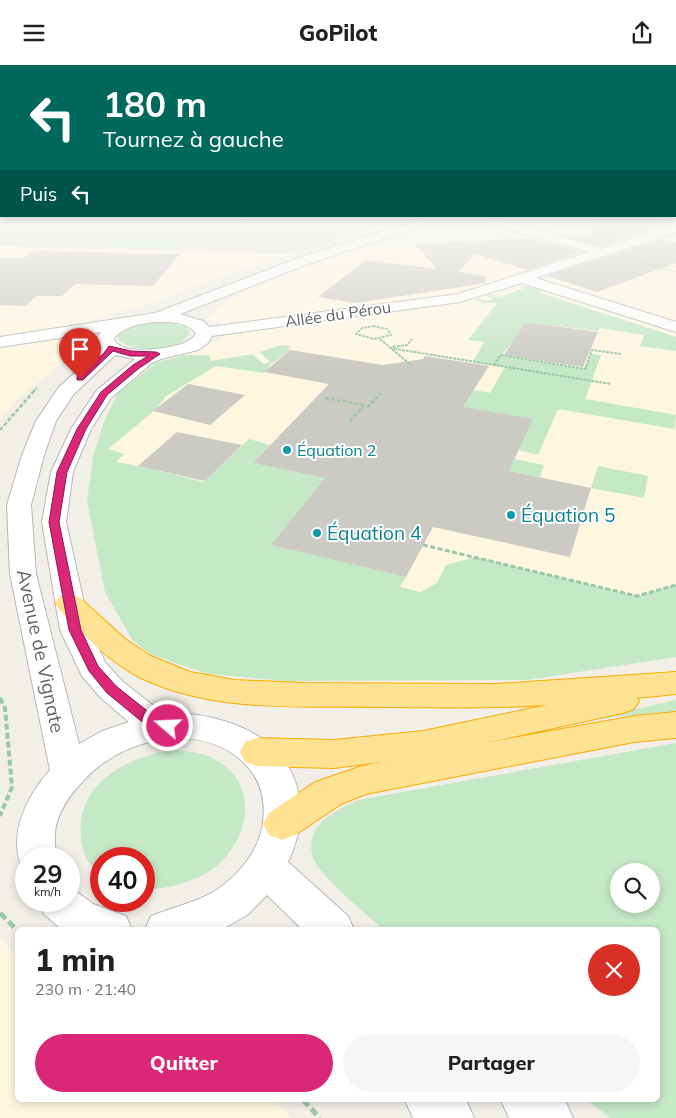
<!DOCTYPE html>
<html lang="fr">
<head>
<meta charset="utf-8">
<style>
	:root { --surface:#fff; --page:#f6f6f6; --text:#202124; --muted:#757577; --accent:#db2777 }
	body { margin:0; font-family:Mulish,sans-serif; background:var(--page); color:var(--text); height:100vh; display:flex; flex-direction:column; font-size:19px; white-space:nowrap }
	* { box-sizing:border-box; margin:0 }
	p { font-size:16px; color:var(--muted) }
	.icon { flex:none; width:28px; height:28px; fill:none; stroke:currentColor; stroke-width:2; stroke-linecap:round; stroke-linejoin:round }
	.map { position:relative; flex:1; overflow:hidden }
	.side { position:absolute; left:15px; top:862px; width:645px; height:175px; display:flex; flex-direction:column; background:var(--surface); border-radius:8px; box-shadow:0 2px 8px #0003 }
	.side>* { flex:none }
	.top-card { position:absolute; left:0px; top:0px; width:676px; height:152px; box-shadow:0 2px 8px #0003; background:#00695c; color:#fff; overflow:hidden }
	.tools { position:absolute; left:610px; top:798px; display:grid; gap:10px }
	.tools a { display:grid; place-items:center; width:50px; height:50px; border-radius:50%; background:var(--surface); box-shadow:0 2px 8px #0003; font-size:25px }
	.speed { position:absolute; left:15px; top:782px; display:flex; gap:10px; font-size:25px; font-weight:700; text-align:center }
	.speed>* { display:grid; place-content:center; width:65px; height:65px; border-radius:50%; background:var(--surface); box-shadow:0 2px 8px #0003; line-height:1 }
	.speed small { font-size:12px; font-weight:400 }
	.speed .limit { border:8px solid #d22; background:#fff; color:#111 }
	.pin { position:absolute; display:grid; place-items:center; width:42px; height:42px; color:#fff; margin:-51px -21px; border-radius:50% 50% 50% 0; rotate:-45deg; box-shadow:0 0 5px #0007 }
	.pin .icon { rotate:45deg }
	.me { position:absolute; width:55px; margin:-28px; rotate:289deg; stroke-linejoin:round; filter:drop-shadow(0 0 4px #0008) }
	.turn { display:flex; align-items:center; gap:18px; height:105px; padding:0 20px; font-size:22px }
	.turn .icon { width:65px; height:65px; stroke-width:2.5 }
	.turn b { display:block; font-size:35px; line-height:42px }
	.then { display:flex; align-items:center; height:48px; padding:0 20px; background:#0003; gap:10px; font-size:19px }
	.round { display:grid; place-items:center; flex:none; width:52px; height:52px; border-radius:26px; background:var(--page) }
	.summary { display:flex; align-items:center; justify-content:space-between; height:85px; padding:0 20px }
	h1 { font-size:30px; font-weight:800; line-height:38px }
	.action { display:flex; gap:10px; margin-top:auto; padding:10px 20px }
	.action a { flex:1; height:58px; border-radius:30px; background:var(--accent); color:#fff; font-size:20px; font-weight:800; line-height:58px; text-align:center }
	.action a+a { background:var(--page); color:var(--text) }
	header { display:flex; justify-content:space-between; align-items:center; height:65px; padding:0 20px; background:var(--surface); font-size:22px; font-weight:800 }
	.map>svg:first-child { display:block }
	.commercial { fill:#fef7e0 }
	.education { fill:#e1ded6 }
	.green { fill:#c5e8c5; fill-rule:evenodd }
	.building { fill:#cccac5 }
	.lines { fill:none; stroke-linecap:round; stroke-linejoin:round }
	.minor-casing { stroke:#b5b8bc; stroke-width:2 }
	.highway-casing { stroke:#f9ab00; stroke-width:2 }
	.path-far5 { stroke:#9cc7a9; stroke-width:1; stroke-dasharray:2.5 1; stroke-linecap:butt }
	.path-far4 { stroke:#9cc7a9; stroke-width:2; stroke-dasharray:3 1; stroke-linecap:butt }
	.path-far3 { stroke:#9cc7a9; stroke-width:2.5; stroke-dasharray:4 2; stroke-linecap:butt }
	.path-far2 { stroke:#9cc7a9; stroke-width:3; stroke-dasharray:5 2.5; stroke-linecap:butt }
	.path-far1 { stroke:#9cc7a9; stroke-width:4; stroke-dasharray:6 3; stroke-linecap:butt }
	.path { stroke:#9cc7a9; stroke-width:5; stroke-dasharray:8 4; stroke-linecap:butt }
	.minor { fill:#fff; fill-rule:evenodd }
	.highway { fill:#fde293; fill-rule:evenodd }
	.route { fill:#db2777; stroke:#8e194d }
	.culture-dot { fill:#0f9aa8; stroke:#fff; stroke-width:2 }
	.labels { text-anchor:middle; stroke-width:4; stroke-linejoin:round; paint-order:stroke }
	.far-street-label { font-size:16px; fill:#5f6368; stroke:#fff }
	.far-culture-label { font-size:16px; fill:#0d838f; stroke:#fff; text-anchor:start }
	.culture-label { font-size:19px; fill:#0d838f; stroke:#fff; text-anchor:start }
	.street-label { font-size:19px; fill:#5f6368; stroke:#fff }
</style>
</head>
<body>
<header><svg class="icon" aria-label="menu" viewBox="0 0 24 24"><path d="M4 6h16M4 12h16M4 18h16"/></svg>GoPilot<svg class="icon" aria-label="share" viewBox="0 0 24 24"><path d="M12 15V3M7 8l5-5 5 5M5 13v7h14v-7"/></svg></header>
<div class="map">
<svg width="676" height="1053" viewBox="0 0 676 1053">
	<rect width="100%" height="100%" fill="#f1efe8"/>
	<path class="commercial" d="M437,156H676V592L527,615L285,616L208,609L152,590L133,576L87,436L93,391L103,356L118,328L156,298L185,290L220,275V259L207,254L220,240L253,222L292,206Z
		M0,181L292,189L197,219L157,236L77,259L65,278L70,291L18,334L0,355Z
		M0,873L17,891L18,1035H275L291,1053H0Z"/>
	<path class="education" d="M0,156H396L292,189L0,181Z"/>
	<path class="green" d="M0,156H69L31,181L0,180Z
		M73,156H200L171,184L38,179Z
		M247,156H334L312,166Z
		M239,170L246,171L255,177L234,182L216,177L223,172Z
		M521,221L545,224L538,227L676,272V286L640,281L644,270L600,263L598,266L525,257L519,265L523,266L501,290L584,304L591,289L601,290L585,334L676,350L675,364L558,344L538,390L518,385L463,342L474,325L490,328L505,302L473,297L484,277L468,275L497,238H482L475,234L477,233L486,236L493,234L485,230L490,229L499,232L522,224Z
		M168,257L185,262L189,266V270C175,287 137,288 119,276L118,272C127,256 153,257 168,257Z
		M280,280L290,281L288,284L290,285L271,299L264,308L216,301L166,331L156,344L108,384L124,389L116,397L143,402L204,417L249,374L270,380L253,398L325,413L272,480L406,512L400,522L420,527L437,518L446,500L475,492L637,531L676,520V592L527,615L285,616L208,609L152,590L133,576L105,527L87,436L93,391L104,356L118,328L156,298L185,290H209L211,296L253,289L263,299L270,297L260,287Z
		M514,394L544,400L540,412L509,406Z
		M598,401L648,411L644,433L591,423Z
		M676,635V646L593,654Z
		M676,678V1053H610L587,1035H658V865H384C367,850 320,811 313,793C310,784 311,774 315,766C323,751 344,742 358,735ZM619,806H651V839H619Z
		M172,685C187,686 203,687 216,695C265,723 246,787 203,810C183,820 165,823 144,825V794H101V809C90,802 82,788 81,774C75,719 125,693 172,685Z"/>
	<path class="building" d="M594,156H661L662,160L602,181L564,171L592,169Z
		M531,173L582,187L527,205L476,189L458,207L486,211V218L356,238L318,232L366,195L437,204L416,180L446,179V177Z
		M661,174L676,178V198L597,227L547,211Z
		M35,186L150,189H180L153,221L75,219L62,231H37L25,241L0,240V193H24Z
		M525,257L598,267L583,302L504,290Z
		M290,285L383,300L423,294L425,291L489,301L463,342L533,354L509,406L591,423L570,492L433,462L406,512L271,480L325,413L253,398L329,319L264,307Z
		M188,319L245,330L210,360L153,346Z
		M177,367L242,380L205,416L138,401Z"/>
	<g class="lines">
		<defs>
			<path id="minor" d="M416,156H433L431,158L311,198L180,249L203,256L209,262L458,229L589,187L486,158L484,156H503L602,183L671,161L675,162V168L536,213L676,257V267L522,218L460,237L212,271L208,278L198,285L161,294L152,298L111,333L91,364L73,407L66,457L90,565L105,597L122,616L164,649C185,647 205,650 224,656C292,676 318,734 288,797L348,851L354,865H303L267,830L247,850L221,865H145L151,851C174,842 198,837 218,824C240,809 260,784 263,757C266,732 260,712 241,695C199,658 131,672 92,707C75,723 58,743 55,767C54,776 56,785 56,794H26V807L23,806C7,771 26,732 50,705L10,509L7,440L22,390L36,356L59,322L102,284L97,272L101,267L0,282V272L155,248L301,192ZM155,257C170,257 185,256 196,268C189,284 145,286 129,284C124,283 119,280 115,277L114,273C125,261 140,259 155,257ZM115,290L135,294L97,325L71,364L51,407L42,457L60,565L82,611L100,632L129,657L102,666L79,679L36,509L31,440L44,390L56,356L73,330Z
				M69,821L93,839L126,851L132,865H62L44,849L38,836H69Z
				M405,1035H466L474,1053H413Z
				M501,1035H565L573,1053H509Z"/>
			<path id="highway" d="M69,529L79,532L125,574L151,591L190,607L235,615L305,618L495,619L676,607V629L637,633L639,636L634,644L623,648L490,677L634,651L676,647V673L634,677L366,729L341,739L295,770L282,775L269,770L263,759L269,748L315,717L362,701L381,697L334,703L257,701L245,697L240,687L245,677L257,673L334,675L423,666L547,640C489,644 430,642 372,642C296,641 214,647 143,614C122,604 103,588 86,572C75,561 63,551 55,538L59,532Z"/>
		</defs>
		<use href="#minor" class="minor-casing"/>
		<use href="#highway" class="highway-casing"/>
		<path class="path-far5" d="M240,156L283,163
			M638,197L676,207"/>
		<path class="path-far4" d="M373,261L387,264L391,270L374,274L356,269L362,263Z
			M380,274L412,301
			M393,282L407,280L412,274
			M390,283L611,319
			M494,300L501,290L585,304L592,285L621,289
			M33,327L37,323"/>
		<path class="path-far3" d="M325,333L369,341L381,328
			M350,356L364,341
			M0,365L34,326"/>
		<path class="path-far2" d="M423,480L637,531L676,520"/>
		<path class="path-far1" d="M0,633L5,643L12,722L0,751"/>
		<path class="path" d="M0,848L18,866
			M303,1035L320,1053"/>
		<use href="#minor" class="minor"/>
		<use href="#highway" class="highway"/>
	</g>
	<linearGradient id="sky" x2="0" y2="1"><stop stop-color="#8fc3f1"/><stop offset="0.51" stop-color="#f9f8f5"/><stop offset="1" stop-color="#f9f8f5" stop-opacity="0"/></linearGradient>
	<rect width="676" height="303" fill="url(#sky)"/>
	<path class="route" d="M109,281L131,286L156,287L160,289L138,304L107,330L86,364L67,407L59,457L81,565L98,601L116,621L160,656L173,657L175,661L173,665L157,667L152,665L107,628L89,606L69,565L49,457L57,407L77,364L101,327L133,300L148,291H130L113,286L83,315H77V312L104,288Z"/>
	<g class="culture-dot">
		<circle cx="287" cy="385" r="5"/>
		<circle cx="511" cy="450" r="5"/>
		<circle cx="317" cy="468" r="5"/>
	</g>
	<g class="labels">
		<g class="far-street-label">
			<text transform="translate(338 249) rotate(-8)" y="6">Allée du Pérou</text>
		</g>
		<g class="far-culture-label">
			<text x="297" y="391">Équation 2</text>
		</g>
		<g class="culture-label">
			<text x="521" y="457">Équation 5</text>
			<text x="327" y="475">Équation 4</text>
		</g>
		<g class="street-label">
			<text transform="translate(41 586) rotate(78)" y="7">Avenue de Vignate</text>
		</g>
	</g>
</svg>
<div class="tools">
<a><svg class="icon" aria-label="search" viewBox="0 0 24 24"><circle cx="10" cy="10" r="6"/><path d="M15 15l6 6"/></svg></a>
</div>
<div class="speed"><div>29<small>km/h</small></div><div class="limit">40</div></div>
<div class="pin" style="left:80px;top:314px;background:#d93025"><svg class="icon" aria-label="arrive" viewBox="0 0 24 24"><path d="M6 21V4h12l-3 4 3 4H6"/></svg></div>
<svg class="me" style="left:168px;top:661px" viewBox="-20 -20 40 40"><circle r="17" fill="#db2777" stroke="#fff" stroke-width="3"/><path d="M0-11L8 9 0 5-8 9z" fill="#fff"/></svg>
<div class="top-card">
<div class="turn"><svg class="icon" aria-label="left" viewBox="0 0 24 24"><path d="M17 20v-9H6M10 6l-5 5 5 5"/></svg><div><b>180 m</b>Tournez à gauche</div></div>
<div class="then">Puis<svg class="icon" aria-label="left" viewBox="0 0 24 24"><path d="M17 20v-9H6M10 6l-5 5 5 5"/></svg></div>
</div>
<section class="side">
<div class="summary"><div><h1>1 min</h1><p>230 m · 21:40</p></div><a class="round" style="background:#d93025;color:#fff"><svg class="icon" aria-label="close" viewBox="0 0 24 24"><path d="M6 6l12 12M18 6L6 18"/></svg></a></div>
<div class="action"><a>Quitter</a><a>Partager</a></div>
</section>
</div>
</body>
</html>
